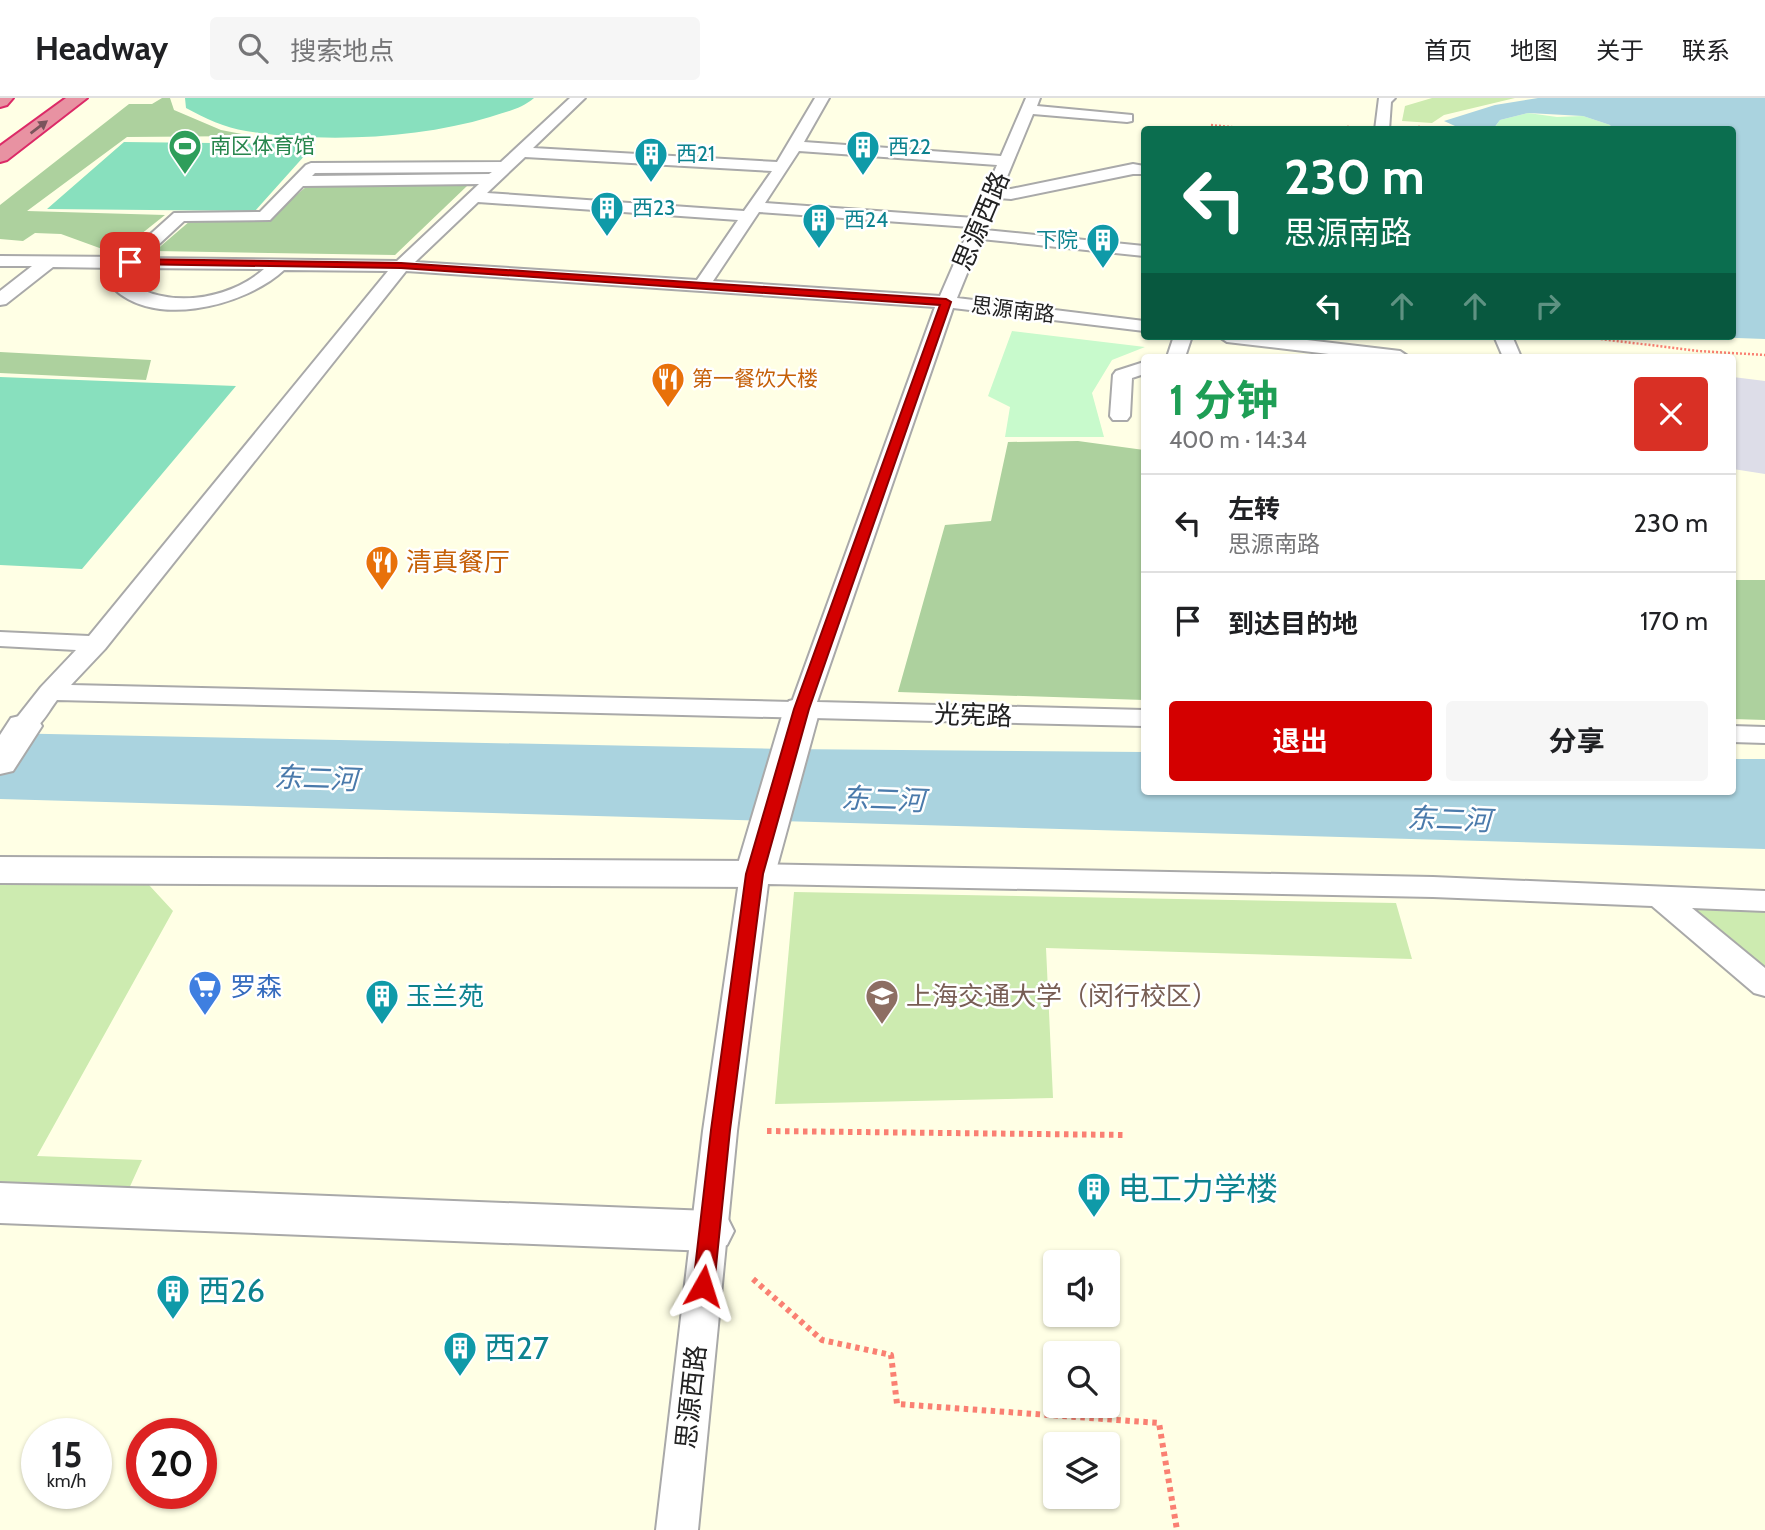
<!DOCTYPE html>
<html lang="zh">
<head>
<meta charset="utf-8">
<style>
	:root { --surface:#fff; --page:#f6f6f6; --text:#202124; --muted:#757577; --line:#e0e0e0; --accent:#d40000 }
	body { margin:0; font-family:Cabin,"Noto Sans SC",sans-serif; background:var(--page); color:var(--text); height:100vh; display:flex; flex-direction:column; font-size:26px; white-space:nowrap }
	* { box-sizing:border-box; margin:0 }
	p { font-size:23px; color:var(--muted) }
	.icon { flex:none; width:38px; height:38px; fill:none; stroke:currentColor; stroke-width:2; stroke-linecap:round; stroke-linejoin:round }
	.map { position:relative; flex:1; overflow:hidden }
	.drawer { position:absolute; left:1141px; top:256px; width:595px; height:441px; display:flex; flex-direction:column; background:var(--surface); border-radius:7px; box-shadow:0 2px 5px #0004 }
	.drawer>* { flex:none }
	.hud { position:absolute; left:1141px; top:28px; width:595px; height:214px; border-radius:7px; box-shadow:0 2px 5px #0004; background:#0b6e4f; color:#fff; overflow:hidden }
	.fabs { position:absolute; left:1043px; top:1152px; display:grid; gap:14px }
	.fabs a { display:grid; place-items:center; width:77px; height:77px; border-radius:7px; background:var(--surface); box-shadow:0 2px 5px #0004; font-size:35px }
	.speed { position:absolute; left:21px; top:1320px; display:flex; gap:14px; font-size:35px; font-weight:700; text-align:center }
	.speed>* { display:grid; place-content:center; width:91px; height:91px; border-radius:50%; background:var(--surface); box-shadow:0 2px 5px #0004; line-height:1 }
	.speed small { font-size:18px; font-weight:400 }
	.speed .limit { border:10px solid #d22; background:#fff; color:#111 }
	.pin { position:absolute; display:grid; place-items:center; width:60px; height:60px; color:#fff; margin:-30px; border-radius:14px; box-shadow:0 4px 10px #0006 }
	.me { position:absolute; width:77px; margin:-38px; rotate:6deg; stroke-linejoin:round; filter:drop-shadow(0 0 5px #0008) }
	.turn { display:flex; align-items:center; gap:24px; height:147px; padding:0 28px; font-size:32px }
	.turn .icon { width:91px; height:91px; stroke-width:2.5 }
	.turn b { display:block; font-size:49px; line-height:60px }
	.lanes { display:flex; align-items:center; height:66px; padding:0 28px; background:#0003; justify-content:center; gap:35px; direction:ltr }
	.lanes .off { opacity:.35 }
	.round { display:grid; place-items:center; flex:none; width:74px; height:74px; border-radius:7px; background:var(--page) }
	.head { display:flex; align-items:center; justify-content:space-between; height:119px; padding:0 28px }
	h1 { font-size:42px; font-weight:700; line-height:52px; color:#1e9e55 }
	.cta { display:flex; gap:14px; margin-top:auto; padding:14px 28px }
	.cta a { flex:1; height:80px; border-radius:7px; background:var(--accent); color:#fff; font-size:28px; font-weight:700; line-height:80px; text-align:center }
	.cta a+a { background:var(--page); color:var(--text) }
	ul { padding:0; list-style:none }
	li { display:flex; align-items:center; gap:21px; height:98px; padding:0 28px; border-top:2px solid var(--line) }
	li div { flex:1 }
	li b { display:block; font-size:26px }
	li em { font-style:normal }
	header { display:flex; align-items:center; gap:42px; box-sizing:border-box; height:98px; padding:0 35px; background:var(--surface); border-bottom:2px solid var(--line) }
	header strong { font-size:33px }
	nav { display:flex; gap:38px; margin-inline-start:auto; font-size:24px }
	.search { width:490px; height:63px; background:var(--page); display:flex; align-items:center; gap:18px; box-sizing:border-box; padding:0 24px; border-radius:7px; color:var(--muted); font-size:26px }
	.map>svg:first-child { display:block }
	.education { fill:#ffffe5; fill-rule:evenodd }
	.grass { fill:#cdebb0 }
	.forest { fill:#add19e }
	.park { fill:#c8facc }
	.pitch { fill:#88e0be }
	.plaza { fill:#dddde8 }
	.water { fill:#aad3df }
	.lines { fill:none; stroke-linecap:round; stroke-linejoin:round }
	.service-casing { stroke:#a9a9a9; stroke-width:4 }
	.pedestrian-casing { stroke:#a9a9a9; stroke-width:4 }
	.minor-casing { stroke:#a9a9a9; stroke-width:4 }
	.motorway-casing { stroke:#dc2a67; stroke-width:4 }
	.path-far1 { stroke:#fa8072; stroke-width:2.5; stroke-dasharray:2 2; stroke-linecap:butt }
	.path { stroke:#fa8072; stroke-width:6; stroke-dasharray:4.5 4.5; stroke-linecap:butt }
	.service { fill:#fff; fill-rule:evenodd }
	.pedestrian { fill:#fff; fill-rule:evenodd }
	.minor { fill:#fff; fill-rule:evenodd }
	.motorway { fill:#e892a2; fill-rule:evenodd }
	.oneway { fill:#7b545c }
	.route { fill:#d40000; stroke:#8a0000; stroke-width:2 }
	.labels { text-anchor:middle; stroke-width:5; stroke-linejoin:round; paint-order:stroke }
	.far-leisure-label { font-size:21px; fill:#27864d; stroke:#fff; text-anchor:start }
	.far-culture-label { font-size:21px; fill:#0d838f; stroke:#fff; text-anchor:start }
	.far-street-label { font-size:21px; fill:#222; stroke:#fff }
	.far-food-label { font-size:21px; fill:#c56008; stroke:#fff; text-anchor:start }
	.street-label { font-size:26px; fill:#222; stroke:#fff }
	.food-label { font-size:26px; fill:#c56008; stroke:#fff; text-anchor:start }
	.shop-label { font-size:26px; fill:#366cbe; stroke:#fff; text-anchor:start }
	.culture-label { font-size:26px; fill:#0d838f; stroke:#fff; text-anchor:start }
	.education-label { font-size:26px; fill:#785e54; stroke:#fff; text-anchor:start }
	.water-label { font-size:28px; font-style:italic; fill:#4a7aab; stroke:#fff }
	.near-culture-label { font-size:32px; fill:#0d838f; stroke:#fff; text-anchor:start }
</style>
</head>
<body>
<header>
<strong>Headway</strong>
<div class="search"><svg class="icon" aria-label="search" viewBox="0 0 24 24"><circle cx="10" cy="10" r="6"/><path d="M15 15l6 6"/></svg>搜索地点</div>
<nav><a>首页</a><a>地图</a><a>关于</a><a>联系</a></nav>
</header>
<div class="map">
<svg width="1765" height="1432" viewBox="0 0 1765 1432">
	<rect width="100%" height="100%" fill="#f2efe9"/>
	<path class="education" d="M0,0H1765V1432H0ZM1144,32H1732V238H1144ZM1144,259H1732V693H1144ZM1055,1164H1108V1216H1055ZM1055,1255H1108V1307H1055ZM37,1335H96V1395H37ZM142,1335H201V1395H142ZM1055,1346H1108V1398H1055Z"/>
	<path class="grass" d="M1432,0H1515L1444,17L1432,25L1402,23L1405,8Z
		M0,784L149,787L173,813L37,1058L142,1062L127,1095L0,1090Z
		M794,794L1396,805L1412,861L1046,850L1053,1000L775,1006Z
		M1660,799L1765,803V884Z"/>
	<path class="forest" d="M162,0H170L174,12L221,32L252,38L127,39L27,113L165,117L116,156L61,136L35,135L23,143L0,141V107L129,6H152Z
		M307,88H467L395,157L155,153L190,123L265,124Z
		M0,254L151,262L146,282L0,275Z
		M1078,343L1144,352V602L898,594L945,427L991,423L1008,344Z
		M1733,482H1765V622L1733,621Z"/>
	<path class="park" d="M1528,15L1557,19L1583,18L1610,27L1612,31L1493,32L1500,22Z
		M1012,233L1145,249L1112,262L1092,295L1104,339H1005L1010,309L988,298Z"/>
	<path class="pitch" d="M185,0H534C521,11 506,14 490,19C417,41 322,45 246,33C225,30 205,20 186,10Z
		M124,44L315,46L255,113L47,111Z
		M0,279L236,288L82,471L0,467Z"/>
	<path class="plaza" d="M1733,279L1765,283V376L1733,371Z"/>
	<path class="water" d="M1538,0H1765V241L1680,238H1732V32L1612,31L1610,27L1583,18L1528,15L1500,22L1494,30L1455,28L1444,23L1495,7Z
		M0,635L784,651L1144,654V693H1732L1733,661H1765V751L0,701Z"/>
	<g class="lines">
		<defs>
			<path id="service" d="M570,0H585L533,50L777,64L815,0H829L804,44L1001,58L1026,0H1040L1037,8L1132,17V23L1127,24L1033,16L1002,91H1011L1133,66L1144,68V76H1133L1011,101L998,100L990,125L985,132L1144,148V158L981,141L957,200L1144,223V233L953,210L817,604L1144,612V628L57,602C45,618 37,639 15,634L11,628L15,622L41,589L76,552L0,548V534L89,538L388,173L284,172C244,209 146,234 107,183L117,170L53,169L6,206L0,207V193L32,168H0V158L125,159L174,115L260,114L306,67L311,65L501,64ZM799,53L997,67L974,120L765,105ZM525,59L772,73L744,113L487,95ZM492,74L489,76L312,78L315,75ZM479,86L397,163L144,160L184,123L270,122L303,88ZM478,104L738,122L697,182L415,164ZM759,114L970,129L940,198L713,183ZM134,170L264,171C228,203 164,212 126,182ZM406,173L935,209L792,604L71,587L105,551Z
				M1379,0H1395L1391,4L1389,32H1375Z
				M1174,238H1192L1185,259H1167Z
				M1218,238H1273L1400,253L1409,259H1354L1227,244Z
				M1494,238H1512L1521,259H1503Z
				M1144,264V276L1132,280L1130,318L1127,322H1113L1110,318L1113,277L1116,273Z
				M1732,628L1765,629V645L1732,644Z
				M755,766L1433,779L1765,793V813L1692,810L1765,870V898L1754,895L1652,808L1433,799L768,786L737,1033L698,1432H656L703,1033L740,776L745,769Z"/>
			<path id="pedestrian" d="M0,759L755,763L769,767L775,776L769,785L755,789L0,785Z"/>
			<path id="minor" d="M802,600L815,603L820,611L775,776L769,785L755,789L741,785L735,776L784,611L789,603Z
				M24,617L37,620L42,628L13,673L0,676V637L11,620Z
				M0,1085L709,1113L727,1119L734,1133L727,1147L709,1153L0,1125Z"/>
			<path id="motorway" d="M0,0H13L7,7L0,9Z
				M66,0H87L7,62L0,64V48Z"/>
		</defs>
		<use href="#service" class="service-casing"/>
		<use href="#pedestrian" class="pedestrian-casing"/>
		<use href="#minor" class="minor-casing"/>
		<use href="#motorway" class="motorway-casing"/>
		<path class="path-far1" d="M1211,27L1259,32
			M1418,29L1505,32
			M1259,32L1350,29
			M1577,238L1698,253L1765,257"/>
		<path class="path" d="M767,1033L1126,1037
			M753,1181L822,1242L891,1257L897,1306L1159,1325L1177,1432"/>
		<use href="#service" class="service"/>
		<use href="#pedestrian" class="pedestrian"/>
		<use href="#minor" class="minor"/>
		<use href="#motorway" class="motorway"/>
	</g>
	<defs><path id="oneway-solid" d="M-6-.8H1V-3.2L6.5 0L1 3.2V.8H-6Z" transform="scale(1.75)"/></defs>
	<use class="oneway" href="#oneway-solid" transform="translate(39 29) rotate(-37)"/>
	<path class="route" d="M130,161L401,165L946,201L951,204L809,611L763,776L730,1032L714,1188L711,1194L703,1197L696,1194L693,1188L711,1032L746,776L794,611L940,207L401,170L127,166V162Z"/>
	<defs>
		<symbol id="stadium-pin" viewBox="-11 -11 22 30"><path d="M0 17L-7.5 6A9.5 9.5 0 1 1 7.5 6Z" fill="#2e9e5b" stroke="#fff"/><path d="M0-5a6.5 5 0 1 0 0 10a6.5 5 0 1 0 0-10ZM-3.5-1.8h7v3.6h-7Z" fill="#fff"/></symbol>
		<symbol id="building-pin" viewBox="-11 -11 22 30"><path d="M0 17L-7.5 6A9.5 9.5 0 1 1 7.5 6Z" fill="#0f9aa8" stroke="#fff"/><path d="M-4-6H4V6H1V3H-1V6H-4ZM-2.5-4.3h1.7v1.8h-1.7ZM.8-4.3h1.7v1.8H.8ZM-2.5-1h1.7V.8h-1.7ZM.8-1h1.7V.8H.8Z" fill="#fff"/></symbol>
		<symbol id="restaurant-pin" viewBox="-11 -11 22 30"><path d="M0 17L-7.5 6A9.5 9.5 0 1 1 7.5 6Z" fill="#e8710a" stroke="#fff"/><path d="M-5-6h1v4h1v-4h1v4h1v-4h1v5L-1.5 .5V6h-2V.5L-5-1ZM5-6V6H3V1.5H1.5Q1.5-4 5-6Z" fill="#fff"/></symbol>
		<symbol id="supermarket-pin" viewBox="-11 -11 22 30"><path d="M0 17L-7.5 6A9.5 9.5 0 1 1 7.5 6Z" fill="#3f7fe0" stroke="#fff"/><path d="M-6-5.5h2.5l.6 2H6L4.5 2H-2.5L-4.4-4H-6ZM-1.5 3.2a1.3 1.3 0 1 0 .1 0ZM3 3.2a1.3 1.3 0 1 0 .1 0Z" fill="#fff"/></symbol>
		<symbol id="university-pin" viewBox="-11 -11 22 30"><path d="M0 17L-7.5 6A9.5 9.5 0 1 1 7.5 6Z" fill="#8d6e63" stroke="#fff"/><path d="M0-5L7-2L0 1L-7-2ZM-4 1L0 2.5L4 1V4Q0 6-4 4Z" fill="#fff"/></symbol>
	</defs>
	<g fill-rule="evenodd">
		<use href="#stadium-pin" x="166" y="29" width="38" height="52"/>
		<use href="#building-pin" x="844" y="30" width="38" height="52"/>
		<use href="#building-pin" x="632" y="37" width="38" height="52"/>
		<use href="#building-pin" x="588" y="91" width="38" height="52"/>
		<use href="#building-pin" x="800" y="103" width="38" height="52"/>
		<use href="#building-pin" x="1084" y="123" width="38" height="52"/>
		<use href="#restaurant-pin" x="649" y="262" width="38" height="52"/>
		<use href="#restaurant-pin" x="363" y="445" width="38" height="52"/>
		<use href="#supermarket-pin" x="186" y="870" width="38" height="52"/>
		<use href="#building-pin" x="363" y="879" width="38" height="52"/>
		<use href="#university-pin" x="863" y="879" width="38" height="52"/>
		<use href="#building-pin" x="1075" y="1072" width="38" height="52"/>
		<use href="#building-pin" x="154" y="1174" width="38" height="52"/>
		<use href="#building-pin" x="441" y="1231" width="38" height="52"/>
	</g>
	<g class="labels">
		<g class="far-leisure-label">
			<text x="210" y="55">南区体育馆</text>
		</g>
		<g class="far-culture-label">
			<text x="888" y="56">西22</text>
			<text x="676" y="63">西21</text>
			<text x="632" y="117">西23</text>
			<text x="844" y="129">西24</text>
			<text x="1078" y="149" text-anchor="end">下院</text>
		</g>
		<g class="far-street-label">
			<text transform="translate(1013 212) rotate(7)" y="7">思源南路</text>
		</g>
		<g class="far-food-label">
			<text x="692" y="288">第一餐饮大楼</text>
		</g>
		<g class="street-label">
			<text transform="translate(981 123) rotate(-67)" y="9">思源西路</text>
			<text transform="translate(973 617) rotate(2)" y="9">光宪路</text>
			<text transform="translate(691 1299) rotate(-84)" y="9">思源西路</text>
		</g>
		<g class="food-label">
			<text x="406" y="473">清真餐厅</text>
		</g>
		<g class="shop-label">
			<text x="230" y="898">罗森</text>
		</g>
		<g class="culture-label">
			<text x="406" y="907">玉兰苑</text>
		</g>
		<g class="education-label">
			<text x="906" y="907">上海交通大学（闵行校区）</text>
		</g>
		<g class="water-label">
			<text transform="translate(316 680) rotate(2)" y="10">东二河</text>
			<text transform="translate(883 701) rotate(2)" y="10">东二河</text>
			<text transform="translate(1449 721) rotate(2)" y="10">东二河</text>
		</g>
		<g class="near-culture-label">
			<text x="1118" y="1102">电工力学楼</text>
			<text x="198" y="1204">西26</text>
			<text x="484" y="1261">西27</text>
		</g>
	</g>
</svg>
<div class="fabs">
<a><svg class="icon" aria-label="sound" viewBox="0 0 24 24"><path d="M4 9h4l5-4v14l-5-4H4zM17 9q2 3 0 6"/></svg></a>
<a><svg class="icon" aria-label="search" viewBox="0 0 24 24"><circle cx="10" cy="10" r="6"/><path d="M15 15l6 6"/></svg></a>
<a><svg class="icon" aria-label="layers" viewBox="0 0 24 24"><path d="M12 4l9 5-9 5-9-5zM3 14l9 5 9-5"/></svg></a>
</div>
<div class="speed"><div>15<small>km/h</small></div><div class="limit">20</div></div>
<div class="pin" style="left:130px;top:164px;background:#d93025"><svg class="icon" aria-label="arrive" viewBox="0 0 24 24"><path d="M6 21V4h12l-3 4 3 4H6"/></svg></div>
<svg class="me" style="left:703px;top:1188px" viewBox="-20 -20 40 40"><path d="M0-17L14 15 0 8-14 15z" fill="#d40000" stroke="#fff" stroke-width="4"/></svg>
<div class="hud">
<div class="turn"><svg class="icon" aria-label="left" viewBox="0 0 24 24"><path d="M17 20v-9H6M10 6l-5 5 5 5"/></svg><div><b>230 m</b>思源南路</div></div>
<div class="lanes"><svg class="icon" aria-label="left" viewBox="0 0 24 24"><path d="M17 20v-9H6M10 6l-5 5 5 5"/></svg><svg class="icon off" aria-label="ahead" viewBox="0 0 24 24"><path d="M12 20V5M6 11l6-6 6 6"/></svg><svg class="icon off" aria-label="ahead" viewBox="0 0 24 24"><path d="M12 20V5M6 11l6-6 6 6"/></svg><svg class="icon off" aria-label="right" viewBox="0 0 24 24"><path d="M7 20v-9h11M14 6l5 5-5 5"/></svg></div>
</div>
<section class="drawer">
<div class="head"><div><h1>1 分钟</h1><p>400 m · 14:34</p></div><a class="round" style="background:#d93025;color:#fff"><svg class="icon" aria-label="close" viewBox="0 0 24 24"><path d="M6 6l12 12M18 6L6 18"/></svg></a></div>
<ul>
<li><svg class="icon" aria-label="left" viewBox="0 0 24 24"><path d="M17 20v-9H6M10 6l-5 5 5 5"/></svg><div><b>左转</b><p>思源南路</p></div><em>230 m</em></li>
<li><svg class="icon" aria-label="arrive" viewBox="0 0 24 24"><path d="M6 21V4h12l-3 4 3 4H6"/></svg><div><b>到达目的地</b></div><em>170 m</em></li>
</ul>
<div class="cta"><a>退出</a><a>分享</a></div>
</section>
</div>
</body>
</html>
